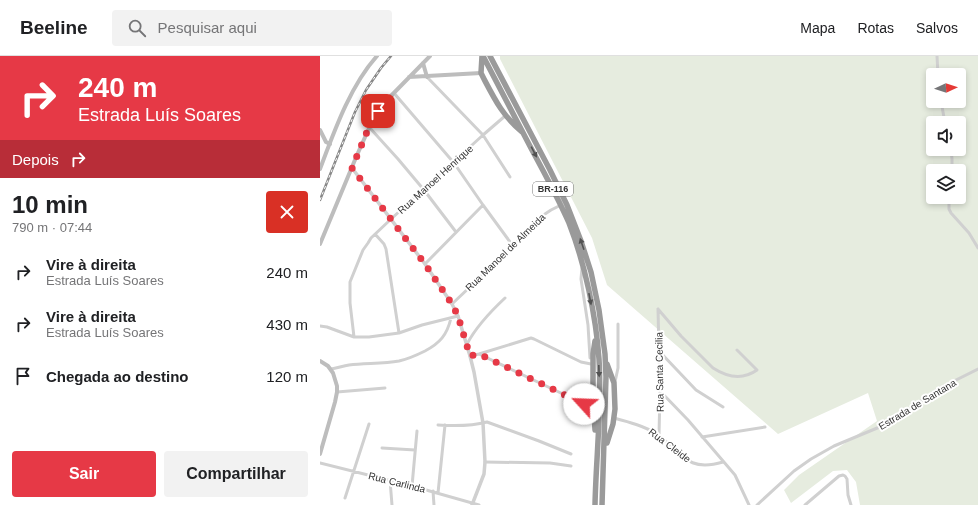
<!DOCTYPE html>
<html lang="pt">
<head>
<meta charset="utf-8">
<style>
	:root { --surface:#fff; --page:#f2f2f2; --text:#202124; --muted:#757577; --line:#e0e0e0; --accent:#e63946 }
	body { margin:0; font-family:Arial,sans-serif; background:var(--page); color:var(--text); height:100vh; display:flex; flex-direction:column; font-size:15px; white-space:nowrap }
	* { box-sizing:border-box; margin:0 }
	p { font-size:13px; color:var(--muted) }
	.icon { flex:none; width:22px; height:22px; fill:none; stroke:currentColor; stroke-width:2; stroke-linecap:round; stroke-linejoin:round }
	.map { position:relative; flex:1; overflow:hidden }
	.drawer { display:flex; flex-direction:column; background:var(--surface); width:320px }
	.drawer>* { flex:none }
	.hud { background:#e63946; color:#fff; overflow:hidden }
	.needle { width:26px; rotate:87deg }
	.buttons { position:absolute; left:606px; top:12px; display:grid; gap:8px }
	.buttons a { display:grid; place-items:center; width:40px; height:40px; border-radius:4px; background:var(--surface); box-shadow:0 2px 6px #0003; font-size:20px }
	.pin { position:absolute; display:grid; place-items:center; width:34px; height:34px; color:#fff; margin:-17px; border-radius:8px; box-shadow:0 2px 6px #0006 }
	.me { position:absolute; width:44px; margin:-22px; rotate:295deg; stroke-linejoin:round; filter:drop-shadow(0 0 3px #0008) }
	.turn { display:flex; align-items:center; gap:14px; height:84px; padding:0 12px; font-size:18px }
	.turn .icon { width:52px; height:52px; stroke-width:2.5 }
	.turn b { display:block; font-size:28px; line-height:34px }
	.then { display:flex; align-items:center; height:38px; padding:0 12px; background:#0003; gap:8px; font-size:15px }
	.round { display:grid; place-items:center; flex:none; width:42px; height:42px; border-radius:4px; background:var(--page) }
	.overview { display:flex; align-items:center; justify-content:space-between; height:68px; padding:0 12px }
	h1 { font-size:24px; font-weight:600; line-height:30px }
	.primary-button { display:flex; gap:8px; margin-top:auto; padding:8px 12px }
	.primary-button a { flex:1; height:46px; border-radius:4px; background:var(--accent); color:#fff; font-size:16px; font-weight:600; line-height:46px; text-align:center }
	.primary-button a+a { background:var(--page); color:var(--text) }
	ul { padding:0; list-style:none }
	li { display:flex; align-items:center; gap:12px; height:52px; padding:0 12px }
	li div { flex:1 }
	li b { display:block; font-size:15px }
	li em { font-style:normal }
	header { display:flex; align-items:center; gap:24px; box-sizing:border-box; height:56px; padding:0 20px; background:var(--surface); border-bottom:1px solid var(--line) }
	header strong { font-size:19px }
	nav { display:flex; gap:22px; margin-inline-start:auto; font-size:14px }
	.search { width:280px; height:36px; background:var(--page); display:flex; align-items:center; gap:10px; box-sizing:border-box; padding:0 14px; border-radius:4px; color:var(--muted); font-size:15px }
	main { display:flex; flex:1; min-height:0 }
	.map>svg:first-child { display:block }
	.green { fill:#e6ecdf; fill-rule:evenodd }
	.lines { fill:none; stroke-linecap:round; stroke-linejoin:round }
	.minor { stroke:#d0d0d0; stroke-width:3 }
	.tertiary { stroke:#d0d0d0; stroke-width:3.5 }
	.secondary { stroke:#bdbdbd; stroke-width:4 }
	.motorway { stroke:#9a9a9a; stroke-width:5.5 }
	.rail-casing { stroke:#888; stroke-width:2.5 }
	.rail { stroke:#fff; stroke-width:1; stroke-dasharray:3; stroke-linecap:butt }
	.oneway { fill:#525252 }
	.route { stroke:#e63946; stroke-width:7; stroke-dasharray:0 12.6 }
	.labels { text-anchor:middle; stroke-width:4; stroke-linejoin:round; paint-order:stroke }
	.shield { fill:#fff; stroke:#707070; stroke-width:1 }
	.shield-label { font-size:9px; font-weight:bold; fill:#333 }
	.street-label { font-size:10px; fill:#333; stroke:#fff }
</style>
</head>
<body>
<header>
<strong>Beeline</strong>
<div class="search"><svg class="icon" aria-label="search" viewBox="0 0 24 24"><circle cx="10" cy="10" r="6"/><path d="M15 15l6 6"/></svg>Pesquisar aqui</div>
<nav><a>Mapa</a><a>Rotas</a><a>Salvos</a></nav>
</header>
<main>
<section class="drawer">
<div class="hud">
<div class="turn"><svg class="icon" aria-label="right" viewBox="0 0 24 24"><path d="M7 20v-9h11M14 6l5 5-5 5"/></svg><div><b>240 m</b>Estrada Luís Soares</div></div>
<div class="then">Depois<svg class="icon" aria-label="right" viewBox="0 0 24 24"><path d="M7 20v-9h11M14 6l5 5-5 5"/></svg></div>
</div>
<div class="overview"><div><h1>10 min</h1><p>790 m · 07:44</p></div><a class="round" style="background:#d93025;color:#fff"><svg class="icon" aria-label="close" viewBox="0 0 24 24"><path d="M6 6l12 12M18 6L6 18"/></svg></a></div>
<ul>
<li><svg class="icon" aria-label="right" viewBox="0 0 24 24"><path d="M7 20v-9h11M14 6l5 5-5 5"/></svg><div><b>Vire à direita</b><p>Estrada Luís Soares</p></div><em>240 m</em></li>
<li><svg class="icon" aria-label="right" viewBox="0 0 24 24"><path d="M7 20v-9h11M14 6l5 5-5 5"/></svg><div><b>Vire à direita</b><p>Estrada Luís Soares</p></div><em>430 m</em></li>
<li><svg class="icon" aria-label="arrive" viewBox="0 0 24 24"><path d="M6 21V4h12l-3 4 3 4H6"/></svg><div><b>Chegada ao destino</b></div><em>120 m</em></li>
</ul>
<div class="primary-button"><a>Sair</a><a>Compartilhar</a></div>
</section>
<div class="map">
<svg width="658" height="449" viewBox="0 0 658 449">
	<rect width="100%" height="100%" fill="#fff"/>
	<path class="green" d="M180,0H658V449H540L536,426L527,414L513,415L471,447L464,434L479,419L557,365L548,337L458,378L287,229L272,182L180,3ZM613,19H639V45H613ZM613,67H639V93H613ZM613,115H639V141H613Z"/>
	<g class="lines">
		<path class="minor" d="M617,0L618,19
			M107,21L163,79L190,121
			M74,37L134,107L163,149L193,190
			M621,45L625,67
			M49,71L78,103L104,134L136,176
			M631,93L632,103V115
			M629,141V153L631,157L649,177L658,192
			M55,178L64,188L66,193L79,277
			M105,208L163,149
			M262,212L261,223L268,269L270,302
			M132,248L193,190L225,158L231,154L241,149
			M338,253L361,280L393,312C407,321 423,324 437,314L417,294
			M338,253L340,335L339,379
			M0,270L7,271L34,281H49L79,277L102,269L138,260
			M34,281L30,247V226L43,194L48,187L51,182L70,164L163,79L185,60
			M147,288C156,271 170,256 185,242
			M339,295L376,334L403,351
			M159,298L264,348
			M150,300L159,298L211,282L214,283L261,306L271,308
			M11,313C17,312 23,310 29,309C46,307 63,308 79,305C88,303 97,299 105,295C120,287 127,279 131,262
			M295,326L298,312V268
			M340,335L368,364L415,419L429,449
			M17,336L65,332
			M294,362C309,366 324,370 337,378C341,381 345,385 349,388C367,406 376,414 403,406
			M118,369C133,370 152,370 167,366L219,385L251,398
			M382,381L445,371
			M62,392L95,394
			M165,406L230,407L251,410
			M0,407L92,430L159,449
			M70,424L72,449
			M92,430L97,375
			M113,435L114,449
			M118,437L125,369
			M25,442L49,368
			M437,449L474,415L491,403L514,390L562,370L589,354L597,348L618,333L658,313
			M485,449L519,420L523,419L525,420L527,423L528,439L531,449"/>
		<path class="tertiary" d="M32,112L105,208L132,248L138,260L150,300L154,316L163,367L165,406L164,418L152,449"/>
		<path class="secondary" d="M103,7L107,21
			M89,21L161,17
			M0,74L6,86L10,88
			M0,113C14,76 30,30 57,0
			M0,188L37,99L55,59L65,46L110,0
			M0,305L8,310L13,317L17,330V336L15,346L0,398"/>
		<path class="motorway" d="M162,0L161,17L164,23C175,44 183,60 202,76
			M163,0C179,31 196,63 212,94C225,118 238,142 249,167C265,208 276,260 279,303C282,352 276,401 275,449
			M170,0L230,114L247,149L261,185L271,216L279,254L285,298L286,321L282,449
			M275,285L273,298V341L275,374
			M287,387L293,368L295,353L294,327L287,308"/>
		<defs>
			<path id="rail" d="M0,144L35,56L46,34L61,12L71,0"/>
		</defs>
		<use href="#rail" class="rail-casing"/>
		<use href="#rail" class="rail"/>
	</g>
	<defs><path id="oneway-solid" d="M-6-.8H1V-3.2L6.5 0L1 3.2V.8H-6Z"/></defs>
	<g class="oneway">
		<use href="#oneway-solid" transform="translate(214 96) rotate(62)"/>
		<use href="#oneway-solid" transform="translate(262 188) rotate(-109)"/>
		<use href="#oneway-solid" transform="translate(270 243) rotate(79)"/>
		<use href="#oneway-solid" transform="translate(279 315) rotate(88)"/>
	</g>
	<g class="lines">
		<path class="route" d="M58,55L49,71L32,112L105,208L132,248L138,260L150,300L159,298L264,348"/>
	</g>
	<g class="labels">
		<rect class="shield" x="213" y="126" width="40" height="14" rx="3"/>
		<g class="shield-label">
			<text x="233" y="136">BR-116</text>
		</g>
		<g class="street-label">
			<text transform="translate(115 123) rotate(-42)" y="4">Rua Manoel Henrique</text>
			<text transform="translate(185 196) rotate(-44)" y="4">Rua Manoel de Almeida</text>
			<text transform="translate(339 316) rotate(-91)" y="4">Rua Santa Cecilia</text>
			<text transform="translate(597 348) rotate(-31)" y="4">Estrada de Santana</text>
			<text transform="translate(350 389) rotate(37)" y="4">Rua Cleide</text>
			<text transform="translate(77 426) rotate(14)" y="4">Rua Carlinda</text>
		</g>
	</g>
</svg>
<div class="buttons">
<a><svg class="needle" viewBox="-14 -14 28 28"><path d="M0-13l5 13h-10z" fill="#e53935"/><path d="M0 13l5-13h-10z" fill="#757577"/></svg></a>
<a><svg class="icon" aria-label="sound" viewBox="0 0 24 24"><path d="M4 9h4l5-4v14l-5-4H4zM17 9q2 3 0 6"/></svg></a>
<a><svg class="icon" aria-label="layers" viewBox="0 0 24 24"><path d="M12 4l9 5-9 5-9-5zM3 14l9 5 9-5"/></svg></a>
</div>
<div class="pin" style="left:58px;top:55px;background:#d93025"><svg class="icon" aria-label="arrive" viewBox="0 0 24 24"><path d="M6 21V4h12l-3 4 3 4H6"/></svg></div>
<svg class="me" style="left:264px;top:348px" viewBox="-20 -20 40 40"><circle r="19" fill="#fff"/><path d="M0-13L10 11 0 6-10 11z" fill="#e63946"/></svg>
</div>
</main>
</body>
</html>
